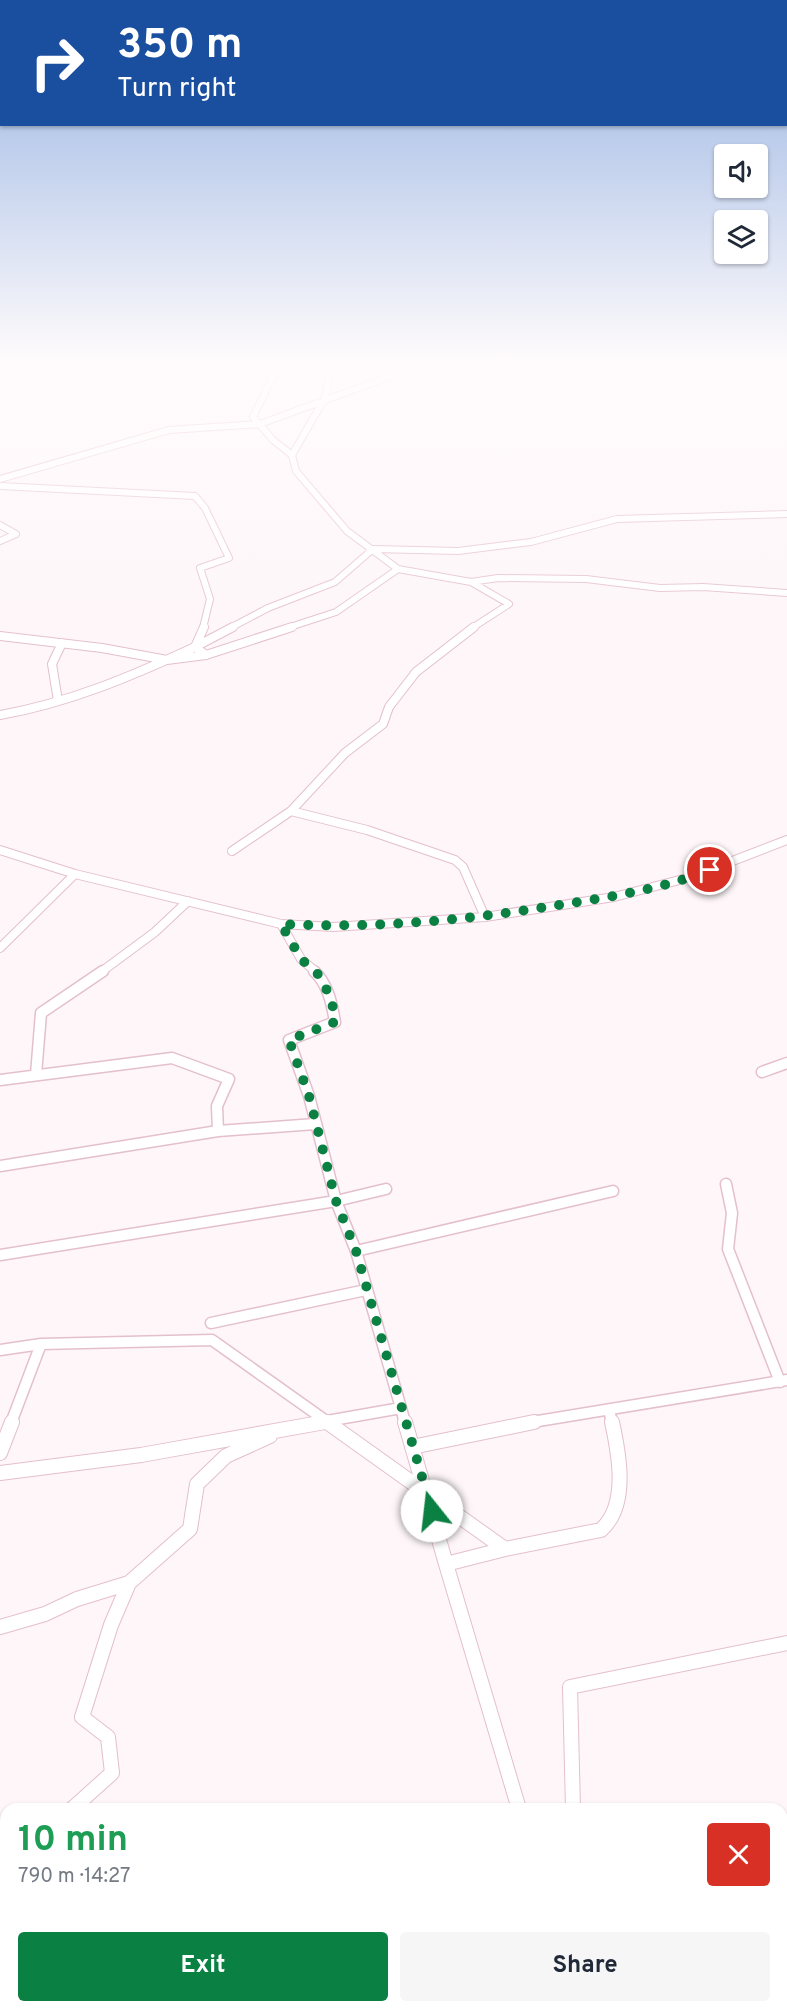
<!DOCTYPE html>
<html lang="en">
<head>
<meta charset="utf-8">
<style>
	:root { --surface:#fff; --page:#f6f6f7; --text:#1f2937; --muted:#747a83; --accent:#0b8043 }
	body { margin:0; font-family:Overpass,sans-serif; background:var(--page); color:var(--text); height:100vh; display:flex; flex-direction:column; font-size:22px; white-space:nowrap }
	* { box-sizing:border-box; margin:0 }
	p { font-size:20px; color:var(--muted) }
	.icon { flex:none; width:33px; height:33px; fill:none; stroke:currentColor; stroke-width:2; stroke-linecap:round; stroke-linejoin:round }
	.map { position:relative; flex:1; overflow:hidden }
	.side { position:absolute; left:0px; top:1803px; width:788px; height:210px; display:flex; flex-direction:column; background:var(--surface); border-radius:18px 18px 0 0; box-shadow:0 2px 4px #0004 }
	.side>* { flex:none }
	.hud { position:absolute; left:0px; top:0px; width:788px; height:126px; box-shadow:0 2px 4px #0004; background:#1a4fa0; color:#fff; overflow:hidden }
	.controls { position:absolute; left:714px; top:144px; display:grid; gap:12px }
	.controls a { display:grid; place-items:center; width:54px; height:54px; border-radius:6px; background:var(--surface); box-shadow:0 2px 4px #0004; font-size:30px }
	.pin { position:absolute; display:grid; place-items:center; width:51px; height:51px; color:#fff; margin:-26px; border:3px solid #fff; border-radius:50%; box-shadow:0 2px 6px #0007 }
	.me { position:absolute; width:66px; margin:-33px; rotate:344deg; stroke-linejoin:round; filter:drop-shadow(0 0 4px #0008) }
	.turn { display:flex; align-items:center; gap:21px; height:126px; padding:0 18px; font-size:27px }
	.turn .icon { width:78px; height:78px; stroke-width:2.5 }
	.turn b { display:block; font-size:42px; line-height:51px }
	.round { display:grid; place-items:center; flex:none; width:63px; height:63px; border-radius:6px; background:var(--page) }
	.headline { display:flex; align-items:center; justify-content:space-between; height:102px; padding:0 18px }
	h1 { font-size:36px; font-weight:700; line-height:45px; color:#1e9e55 }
	.primary-button { display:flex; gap:12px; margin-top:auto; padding:12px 18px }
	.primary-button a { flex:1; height:69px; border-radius:6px; background:var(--accent); color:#fff; font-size:24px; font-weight:700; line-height:69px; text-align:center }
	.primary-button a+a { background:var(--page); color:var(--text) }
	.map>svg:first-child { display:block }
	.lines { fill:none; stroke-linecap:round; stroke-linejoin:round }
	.minor-far3-casing { stroke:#e4bfcd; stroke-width:8 }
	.minor-far2-casing { stroke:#e4bfcd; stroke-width:10 }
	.minor-far1-casing { stroke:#e4bfcd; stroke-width:13 }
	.minor-casing { stroke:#e4bfcd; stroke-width:16 }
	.minor-far3 { stroke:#fff; stroke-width:6 }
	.minor-far2 { stroke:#fff; stroke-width:8 }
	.minor-far1 { stroke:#fff; stroke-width:10 }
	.minor { stroke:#fff; stroke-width:14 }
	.route { stroke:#0b8043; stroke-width:10; stroke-dasharray:0 18 }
</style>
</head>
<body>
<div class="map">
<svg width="787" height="2013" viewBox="0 0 787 2013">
	<rect width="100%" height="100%" fill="#fef6f9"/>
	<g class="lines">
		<defs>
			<path id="minor-far3" d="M279,364L253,417L273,440L292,455L296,471L347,531L398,569
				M292,455L325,398L332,364
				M0,479L169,430L260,424L424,364
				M0,486L195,496L205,508L229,558L200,568L210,599L203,628
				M0,525L16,534L0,541
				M471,582L509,604L472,628
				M230,628L268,608L335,582L373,549L458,551L531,542L617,519L787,514
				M287,628L336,612L398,569L471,582L498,578L586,579L660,588L703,587L787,593"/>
			<path id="minor-far2" d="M0,636L102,648L167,660L206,655L292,627
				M206,655L195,647L233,627
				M58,701L52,664L62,643
				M0,715C69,703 132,676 195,647L204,627
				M291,811L367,830L455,860L463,867L485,917
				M0,850L75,874L0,948
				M232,851L291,811L345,753L383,724L389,707L416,672L474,627
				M75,874L281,924L333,927L485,917L614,897L691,877L787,840
				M281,924L301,959L316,972
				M101,972L155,932L188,901"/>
			<path id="minor-far1" d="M314,971C328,984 332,1004 335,1022L289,1040L309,1096L336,1201L356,1251L401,1408L316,1423
				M762,1072L787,1063
				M36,1075L41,1013L103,971
				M0,1080L172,1058L229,1079L217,1106L218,1131
				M0,1166L218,1131L315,1124
				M726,1184L732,1213L728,1249L780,1382
				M356,1251L613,1191
				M0,1255L336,1201L386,1189
				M211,1323L366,1290
				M0,1350L41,1344L212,1340L329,1423
				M401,1408L405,1423
				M609,1410L612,1423
				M11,1423L41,1344
				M526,1423L787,1380"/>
			<path id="minor" d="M327,1422L505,1549
				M405,1422L446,1564
				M412,1447L534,1422
				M0,1453L12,1422
				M0,1473L141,1455L325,1422
				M0,1627L45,1614L77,1599L129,1583L190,1529L197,1484L226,1456L270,1436
				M72,1809L112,1773L108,1737L82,1717L111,1625L129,1583
				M519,1809L446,1564L505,1549L601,1530C629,1505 619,1454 612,1422
				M573,1809L570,1687L787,1643
				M782,1983L787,1982
				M33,2013L34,2007
				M533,2013L537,2007
				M670,2013L693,2007"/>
		</defs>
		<use href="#minor-far3" class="minor-far3-casing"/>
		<use href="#minor-far2" class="minor-far2-casing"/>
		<use href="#minor-far1" class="minor-far1-casing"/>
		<use href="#minor" class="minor-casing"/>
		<use href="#minor-far3" class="minor-far3"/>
		<use href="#minor-far2" class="minor-far2"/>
		<use href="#minor-far1" class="minor-far1"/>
		<use href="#minor" class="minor"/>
	</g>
	<linearGradient id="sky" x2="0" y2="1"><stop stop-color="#93b0e1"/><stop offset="0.56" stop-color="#fffbfc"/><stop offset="1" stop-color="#fffbfc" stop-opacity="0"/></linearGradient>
	<rect width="787" height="646" fill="url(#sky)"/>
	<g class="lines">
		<path class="route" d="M432,1511L356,1251L336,1201L309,1096L289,1040L335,1022L332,1002L321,977L301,959L281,924C374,929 468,920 559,905C610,897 662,889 710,870"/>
	</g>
</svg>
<div class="controls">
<a><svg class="icon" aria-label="sound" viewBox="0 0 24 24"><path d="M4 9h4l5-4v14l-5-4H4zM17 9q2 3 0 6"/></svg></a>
<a><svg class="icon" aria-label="layers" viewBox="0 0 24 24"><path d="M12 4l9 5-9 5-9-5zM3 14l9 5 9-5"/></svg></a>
</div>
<div class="pin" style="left:710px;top:870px;background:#d93025"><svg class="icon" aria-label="arrive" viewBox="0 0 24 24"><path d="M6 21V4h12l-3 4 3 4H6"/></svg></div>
<svg class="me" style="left:432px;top:1511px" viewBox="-20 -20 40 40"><circle r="19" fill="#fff"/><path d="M0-13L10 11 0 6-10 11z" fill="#0b8043"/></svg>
<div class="hud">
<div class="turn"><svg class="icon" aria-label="right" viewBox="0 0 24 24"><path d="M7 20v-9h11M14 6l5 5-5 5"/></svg><div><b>350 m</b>Turn right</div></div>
</div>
<section class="side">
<div class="headline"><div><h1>10 min</h1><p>790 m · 14:27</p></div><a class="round" style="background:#d93025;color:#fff"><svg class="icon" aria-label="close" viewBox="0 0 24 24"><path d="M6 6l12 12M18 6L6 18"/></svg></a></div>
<div class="primary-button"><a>Exit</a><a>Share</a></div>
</section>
</div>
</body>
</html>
